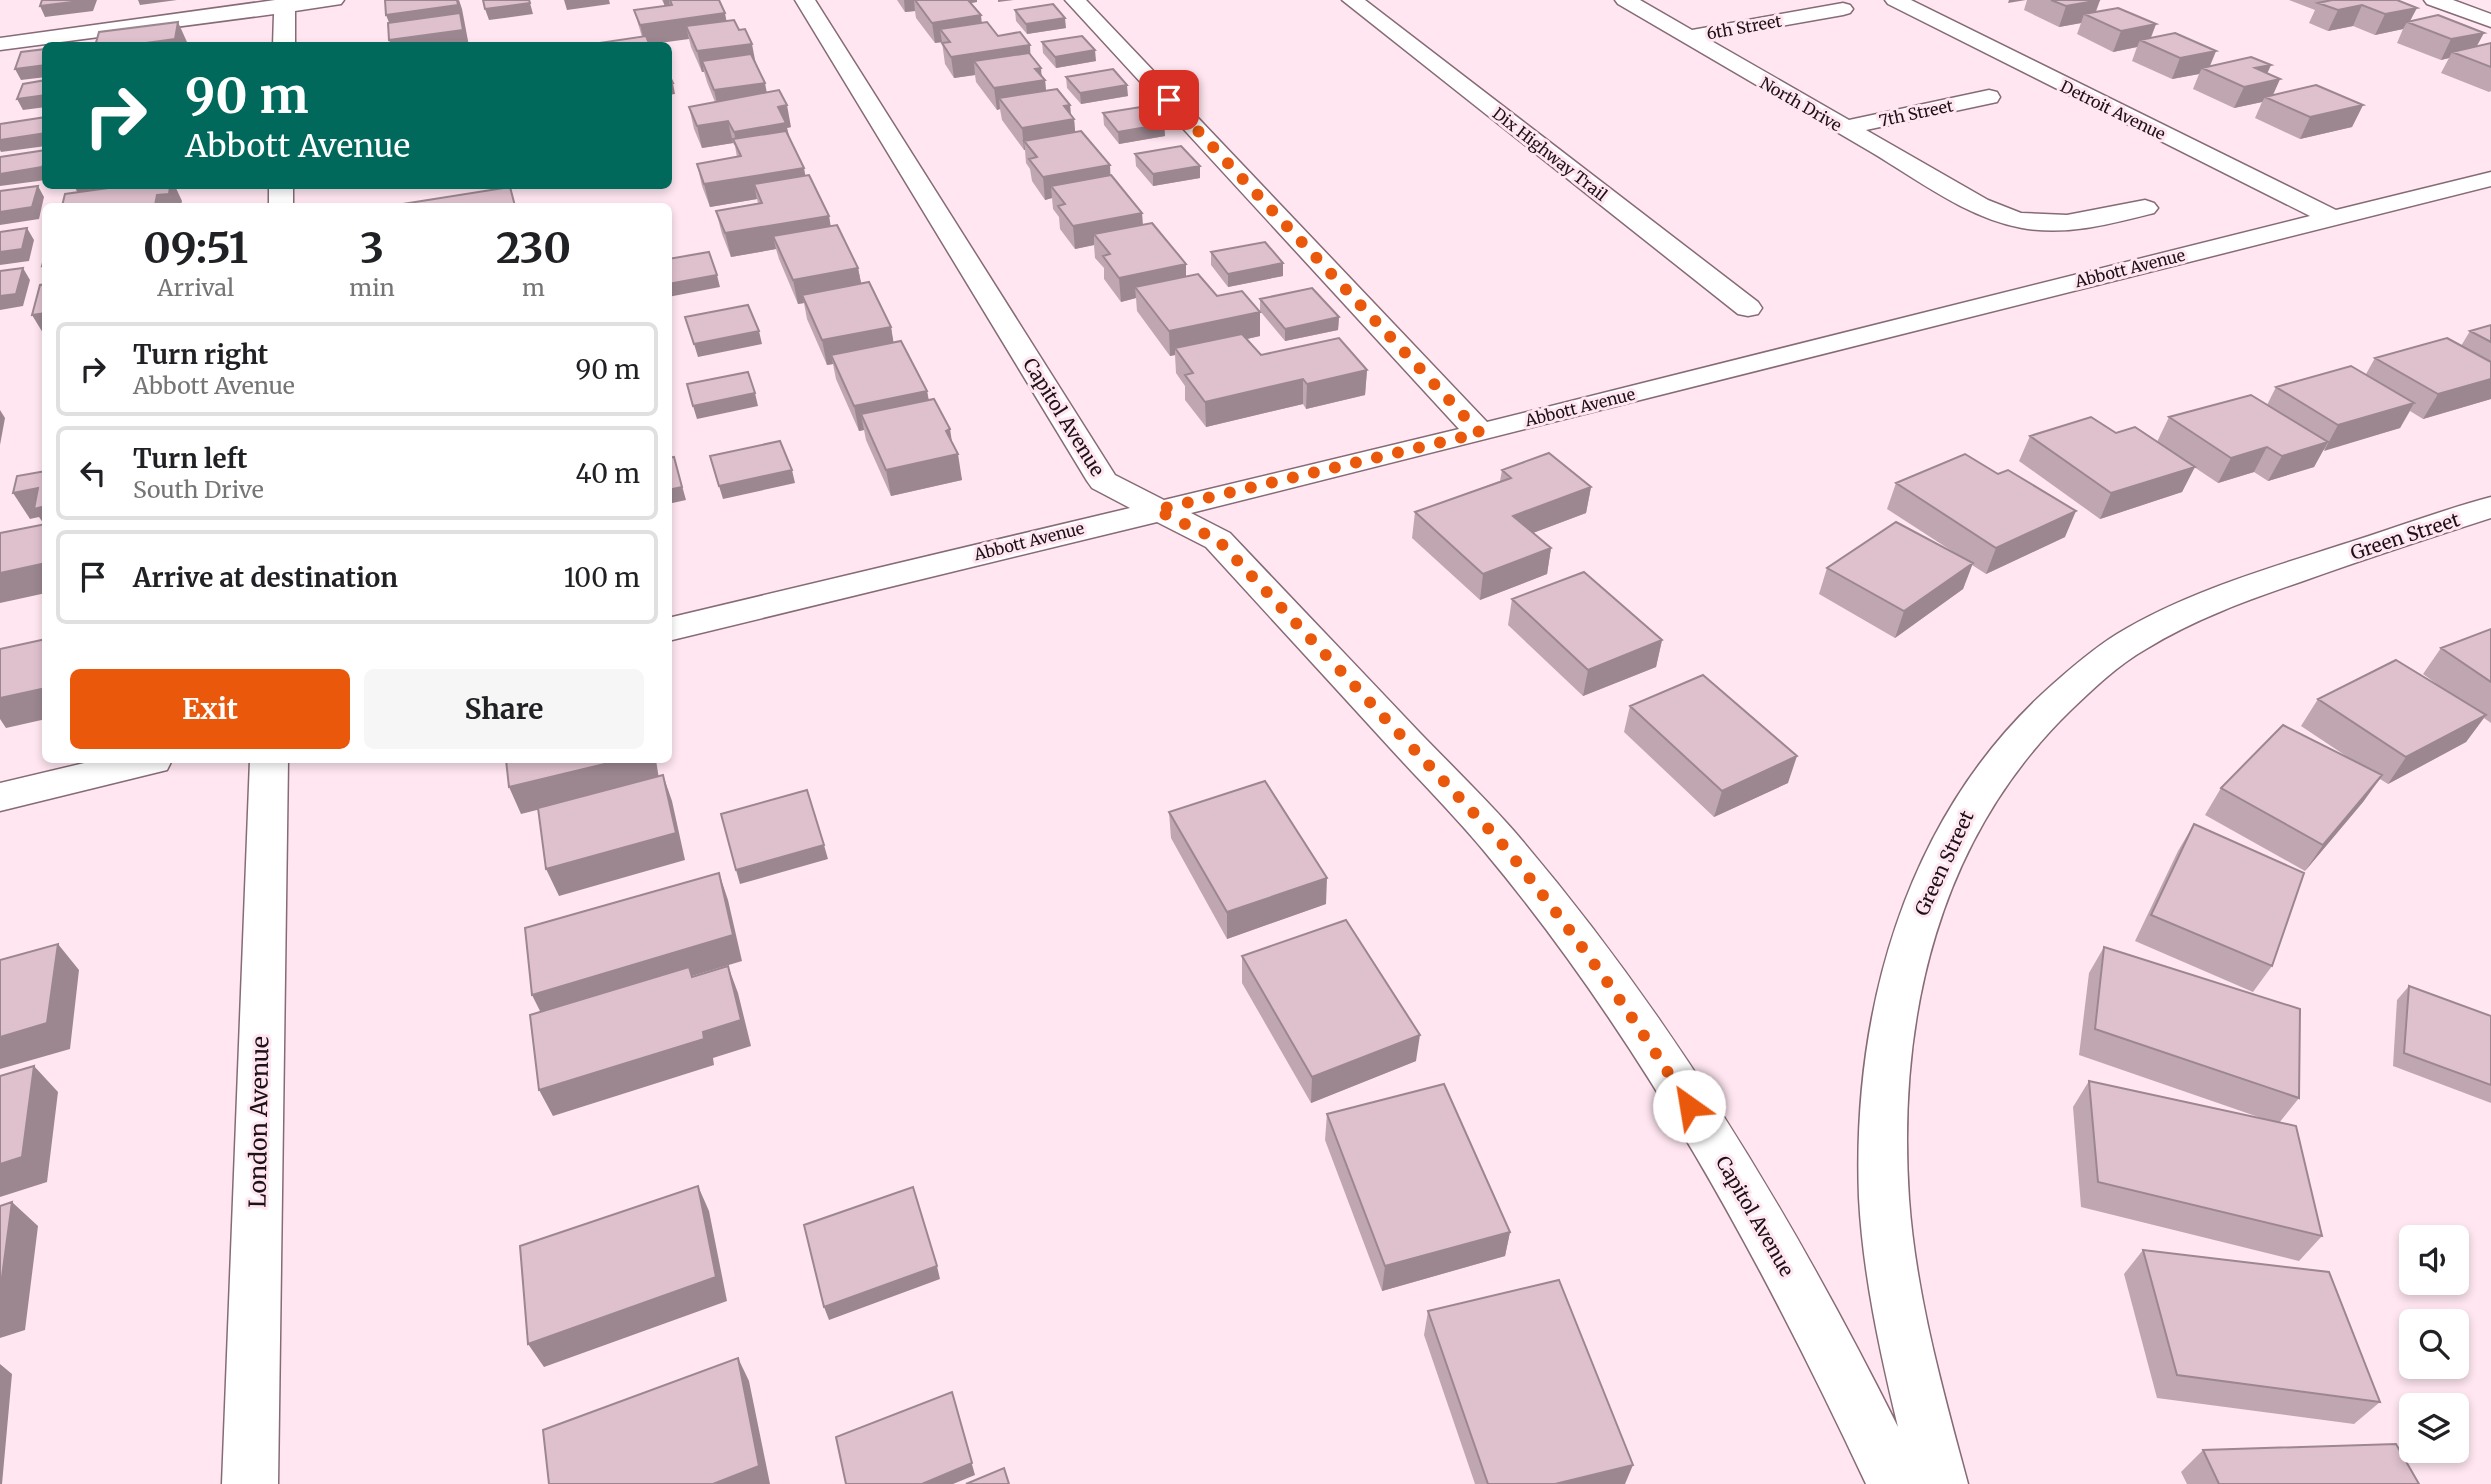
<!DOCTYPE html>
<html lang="en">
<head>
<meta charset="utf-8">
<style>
	:root { --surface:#fff; --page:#f6f6f6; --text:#202124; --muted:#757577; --line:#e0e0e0; --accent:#ea580c }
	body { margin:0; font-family:Merriweather,serif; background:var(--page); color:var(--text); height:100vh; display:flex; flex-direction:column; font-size:26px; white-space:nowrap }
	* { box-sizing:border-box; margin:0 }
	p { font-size:23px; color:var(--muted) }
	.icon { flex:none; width:38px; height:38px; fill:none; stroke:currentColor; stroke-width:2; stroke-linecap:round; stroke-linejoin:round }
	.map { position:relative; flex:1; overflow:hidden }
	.sheet { position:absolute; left:42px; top:203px; width:630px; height:560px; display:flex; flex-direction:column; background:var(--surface); border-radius:10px; box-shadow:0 4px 10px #0003 }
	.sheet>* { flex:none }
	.banner { position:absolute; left:42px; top:42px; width:630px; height:147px; border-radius:10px; box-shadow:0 4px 10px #0003; background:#00695c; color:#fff; overflow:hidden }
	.buttons { position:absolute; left:2399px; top:1225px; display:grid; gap:14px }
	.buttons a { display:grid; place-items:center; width:70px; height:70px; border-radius:10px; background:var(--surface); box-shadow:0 4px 10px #0003; font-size:35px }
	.pin { position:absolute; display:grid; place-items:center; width:60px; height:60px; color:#fff; margin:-30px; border-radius:14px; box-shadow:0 4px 10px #0006 }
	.me { position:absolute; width:77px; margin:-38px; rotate:328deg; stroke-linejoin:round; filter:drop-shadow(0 0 5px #0008) }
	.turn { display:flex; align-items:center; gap:24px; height:147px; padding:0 28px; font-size:32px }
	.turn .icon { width:91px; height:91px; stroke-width:2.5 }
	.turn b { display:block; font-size:49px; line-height:60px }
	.eta { display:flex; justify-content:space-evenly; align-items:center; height:119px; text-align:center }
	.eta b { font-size:42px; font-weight:700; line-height:49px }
	.button { display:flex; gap:14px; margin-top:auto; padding:14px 28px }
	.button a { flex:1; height:80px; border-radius:10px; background:var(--accent); color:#fff; font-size:28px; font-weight:700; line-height:80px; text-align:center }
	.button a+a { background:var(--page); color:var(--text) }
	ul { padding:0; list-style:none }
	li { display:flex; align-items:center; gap:21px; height:94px; margin:0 14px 10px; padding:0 14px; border:4px solid var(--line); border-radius:10px }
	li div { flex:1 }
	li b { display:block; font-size:26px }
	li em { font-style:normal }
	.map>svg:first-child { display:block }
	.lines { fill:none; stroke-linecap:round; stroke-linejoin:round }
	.street-casing { stroke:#866b77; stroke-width:3 }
	.street { fill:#fff; fill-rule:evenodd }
	.wall { fill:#c0a6b1 }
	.shaded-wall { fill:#9c8790 }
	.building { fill:#dfc1ce; stroke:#9c8790; stroke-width:2 }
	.route { stroke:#ea580c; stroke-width:12; stroke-dasharray:0 21.6 }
	.labels { text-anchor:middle; stroke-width:6; stroke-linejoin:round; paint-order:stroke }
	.far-street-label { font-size:16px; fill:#1c1116; stroke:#ffe6f0 }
	.street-label { font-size:19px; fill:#1c1116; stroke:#ffe6f0 }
	.near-street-label { font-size:23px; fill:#1c1116; stroke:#ffe6f0 }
</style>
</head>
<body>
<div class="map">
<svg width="2491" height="1484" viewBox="0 0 2491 1484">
	<rect width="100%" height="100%" fill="#ffe6f0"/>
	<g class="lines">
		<defs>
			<path id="street" d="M275,0H344L341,4L295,11V46H273L274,14L0,50V38Z
				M795,0H815L1115,475L1164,500L1459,429L1065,0H1086L1487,422L2310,216L1888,4L1885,0H1911L2336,210L2491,172V186L1191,513L1230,533C1293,600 1357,666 1420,733C1451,765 1484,797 1514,831C1668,1010 1792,1215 1898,1427C1880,1352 1863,1275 1859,1198C1852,1014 1904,823 2042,694C2065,673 2090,651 2117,634C2186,592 2267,569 2344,544C2393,529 2441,510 2491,497V518C2429,538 2368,558 2306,580C2251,599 2196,618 2146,649C2118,665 2094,688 2071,710C1938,839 1897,1018 1909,1199C1916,1296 1943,1391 1968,1484H1866C1762,1262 1642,1040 1484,851C1454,815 1421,782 1390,748C1329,681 1267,614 1206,547L1157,522L668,641V618L1130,508L1092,488L1087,481Z
				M1342,0H1365L1758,302L1762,308L1758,314L1748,316L1738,314Z
				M1615,0H1640L1692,30L1843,3L1850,5L1853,9L1850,13L1843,15L1708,39L1849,120L1989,90L1997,92L2000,97L1997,102L1866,130L1988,200L2021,213L2067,215L2145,200L2154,203L2158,208L2154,213C2111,224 2067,236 2022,228C1967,218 1918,180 1871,152C1787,103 1702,53 1618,4Z
				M2424,0H2453L2491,14V27L2427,4Z
				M269,186H293V206H269Z
				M97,760H172L167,770L0,811V783Z
				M250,760H288L278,1484H222Z"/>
		</defs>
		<use href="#street" class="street-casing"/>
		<use href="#street" class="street"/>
	</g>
	<path class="wall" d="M662,0H719L726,21L756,65L767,93L791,127L787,128L789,136L805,175L829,216L830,226L858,268L861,283L891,327L893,342L927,391L929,400L952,442L962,480L891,496L866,440L864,430L859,431L836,379L833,364L827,365L807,319L804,303L798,304L779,259L776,249L731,257L722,234L716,211L758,203L757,199L710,207L702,186L697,164L737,157L735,146L733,143L702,148L694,129L689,107L715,102L707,82L704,72H702L691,47L689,39L642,37L634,10L665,6Z
		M897,0H977V2L971,3L982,23L998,36L1030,45V55L1045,80L1046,91L1070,105L1071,115L1074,119L1075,132L1142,213L1143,224L1186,264V277L1217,296L1260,312V336L1247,339L1261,355L1367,370L1365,395L1306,409L1303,404L1206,427L1185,400V386L1176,373L1175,355L1170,356L1137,311L1136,298L1121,302L1104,279V268L1095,258L1094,245L1075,249L1060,229L1059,217L1053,209L1052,198L1045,200L1032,181L1030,169L1026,163L1025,150H1024L1002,120L1000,109L997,110L976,82L975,75L954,78L945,64L942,42L935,43L916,18L915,11L905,12Z
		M2027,0H2100L2096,12L2156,24L2151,38L2216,51L2210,66L2267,74L2280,79L2273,95L2363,105L2352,127L2300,139L2255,118L2262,102L2234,108L2193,89L2199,74L2172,79L2132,61L2137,47L2113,52L2077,34L2081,23L2059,27L2024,10Z
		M2289,0H2397L2410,21L2477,46L2491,43V91L2489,92L2441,73L2449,58L2441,60L2397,43L2403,29L2375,35L2353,26L2328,31L2309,23L2315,10Z
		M1015,10L1066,28L1027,34L1016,21Z
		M1042,42L1096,61L1056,68L1043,53Z
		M1066,77L1128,96L1081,104L1067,88Z
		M1103,113L1164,124L1165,136L1119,144L1104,125Z
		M1135,154L1200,178L1153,186L1136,166Z
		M1211,252L1283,276L1228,287L1211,265Z
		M1260,299L1339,317L1338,330L1285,341L1260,311Z
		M2491,325V399L2423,419L2410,411L2400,428L2323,450L2314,467L2268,481L2254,472L2218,483L2194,467L2182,492L2100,519L2019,461L2030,436L2116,433L2157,442L2169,417L2267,405L2276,387L2366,374L2375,358L2461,346L2470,331Z
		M1502,470L1591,487L1586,513L1533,533L1551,548L1547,574L1480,600L1412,538L1415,512L1500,481Z
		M1896,483L2065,537L1986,574L1972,565L1963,589L1895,638L1819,594L1827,568L1955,553L1887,509Z
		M1512,599L1662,640L1656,667L1583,696L1508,625Z
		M2491,629V723L2484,718L2466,742L2388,784L2380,779L2363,802L2305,871L2205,815L2221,788L2352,760L2301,726L2318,699L2446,691L2423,674L2441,648Z
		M1630,706L1788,783L1714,817L1624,732Z
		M1169,812L1326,904L1227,939L1171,838Z
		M2194,824L2272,966L2253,992L2135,941L2178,851Z
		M2104,947L2299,1098L2279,1123L2322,1236L2299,1261L2081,1207L2073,1107L2089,1081L2270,1121L2079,1055L2089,973Z
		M1242,956L1416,1061L1311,1103L1242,983Z
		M2409,986L2491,1016V1103L2393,1066L2397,1000Z
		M1327,1114L1510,1232L1505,1256L1382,1291L1325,1140Z
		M2143,1250L2380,1402L2354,1424L2157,1398L2124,1274Z
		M1428,1311L1625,1484H1475L1424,1335Z
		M2203,1450L2419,1484H2187L2181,1472Z"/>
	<path class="shaded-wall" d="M88,0H97L93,11L45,17L40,6Z
		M138,0H177L140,5Z
		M459,0L462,9L469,46H391L389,40L394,35L386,15Z
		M564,0H609L610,4L567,10Z
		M663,0H669L670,6L665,7Z
		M904,0H914L915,11L905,12Z
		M915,0H977V2L922,10Z
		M998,0H1014L998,2Z
		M2009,0H2026L2008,3Z
		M2100,0L2093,18L2084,14L2081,23L2059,27L2066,6Z
		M530,3L533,14L489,20L485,9Z
		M2362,5L2353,26L2328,31L2338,10Z
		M2417,8L2409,23L2407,22L2403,29L2375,35L2385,14Z
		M725,13L729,34L686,26L689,39L645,45L640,25Z
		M981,15L983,36L940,29L942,42L935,43L932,23Z
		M1065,18L1066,28L1027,34L1026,24Z
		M178,22L187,42V46H124Z
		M2156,24L2148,44L2140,40L2137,47L2113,52L2121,31Z
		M2484,33L2473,53L2452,52L2449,58L2441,60L2451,39Z
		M752,44L756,65L702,61L704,72H702L697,51Z
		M1030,45L1031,66L974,61L975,75L954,78L951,57Z
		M1095,50L1096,61L1056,68L1055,57Z
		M2216,51L2208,70L2202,68L2199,74L2172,79L2180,58Z
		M46,65V77L21,80L15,69Z
		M2271,65L2263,83L2280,79L2271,99L2265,97L2262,102L2234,108L2244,87L2255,68Z
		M1041,68L1042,81L1045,80L1047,102L999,98L1000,109L997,110L994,88L1035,69Z
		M668,83H673L675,94L668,95Z
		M765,83L769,104L719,112L714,90Z
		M1127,85L1128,96L1081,104L1080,93Z
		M46,95V107L23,110L17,99Z
		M787,105L791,127L787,128L791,145L737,148L734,132L778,107Z
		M1070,105L1071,119H1074L1076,141H1024L1025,150H1024L1022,128L1064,106Z
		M2363,105L2352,127L2300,139L2310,117Z
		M728,121L733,143L702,148L697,126Z
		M1164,124L1165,136L1119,144L1118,132Z
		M46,133V146L1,152L0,150V140Z
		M46,158V180L0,186V174Z
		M1110,165L1111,187L1051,186L1052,198L1045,200L1043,177Z
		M1200,166V178L1153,186V174Z
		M804,168L808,190L754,184L757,199L710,207L704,184Z
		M38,186L44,197L39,219L0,225V212Z
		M74,186H175L182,201L181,206H144L82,200Z
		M1142,213L1143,236L1094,234V245L1075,249L1073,226Z
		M829,216L833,239L773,236L776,249L731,257L725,233Z
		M27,228L34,240L29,261L0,265V252Z
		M1283,263V276L1228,287V274Z
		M1186,264V288L1135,287L1136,298L1121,302L1119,278Z
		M23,268L30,280L23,306L0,310V296Z
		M858,268L863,292L802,295L804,303L798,304L793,280Z
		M717,275L720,287L668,297V284Z
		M1260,312V336L1179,354L1175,348V355L1170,356L1169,331Z
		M46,313V338L32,315Z
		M1339,317L1338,330L1285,341V329Z
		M891,327L895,351L831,355L833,364L827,365L822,340Z
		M759,331L762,344L698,357L694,344Z
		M1367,370L1365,395L1306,409L1307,384Z
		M1303,379V404L1206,427L1205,402Z
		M2491,379V399L2423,419L2438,394Z
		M927,391L931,416L861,414L864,430L859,431L854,406Z
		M755,393L758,406L697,419L693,406Z
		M2414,403L2400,428L2324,451L2338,425Z
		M0,410L5,418L0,445Z
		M950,429L954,455L946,431Z
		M2328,442L2314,467L2268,481L2282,456Z
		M2267,447L2254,472L2218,483L2231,458Z
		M958,454L962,480L891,496L886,470Z
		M674,457L686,500L668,504V490Z
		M2195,467L2182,492L2100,519L2111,493Z
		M792,470L795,483L723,499L719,486Z
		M1591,487L1586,513L1509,542L1513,516Z
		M38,488L46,500V527L39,517L30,519L13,493Z
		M2076,511L2065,537L1986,574L1996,548Z
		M1551,548L1547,574L1480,600L1483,574Z
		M46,563V593L0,603V573Z
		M1973,563L1963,589L1895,638L1904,611Z
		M1662,640L1656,667L1583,696L1588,670Z
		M46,688V719L6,728L0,719V698Z
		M2486,715L2466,742L2388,784L2406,757Z
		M1797,756L1788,783L1714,817L1722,791Z
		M621,760H656L659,779L521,814L509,787Z
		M663,775L672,801L685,860L559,896L546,869Z
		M2382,775L2363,802L2305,871L2323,845Z
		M824,845L828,859L740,884L736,870Z
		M719,873L728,900L742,961L692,976L699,994L545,1021L532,995Z
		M1327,878L1326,904L1227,939V912Z
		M58,944L79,970L70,1049L0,1069V1037Z
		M728,966L738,993L751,1046L713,1058L714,1065L553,1116L539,1090L703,1032Z
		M1420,1035L1416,1061L1311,1103L1312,1077Z
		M34,1066L58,1092L47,1182L0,1197V1164Z
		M698,1186L709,1211L727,1301L544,1367L528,1344Z
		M12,1202L38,1226L25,1330L0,1338V1292Z
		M1510,1232L1505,1256L1382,1291L1385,1266Z
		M937,1266L940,1279L829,1320L824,1307Z
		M738,1358L749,1381L770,1484H713Z
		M0,1364L12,1374L2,1484H0Z
		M955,1404L975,1475L953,1484H922Z
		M1633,1465L1625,1484H1555Z"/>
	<path class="building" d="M42,0H88L40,6Z
		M385,0H457L458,5L386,15Z
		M483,0H529L530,3L485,9Z
		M670,0H719L725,13L640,25L634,10L672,5Z
		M915,0H968L981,15L932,23Z
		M2051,0H2100L2066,6Z
		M2332,0H2397L2417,8L2385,14L2362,5L2338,10L2318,3Z
		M1053,4L1065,18L1026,24L1015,10Z
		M2118,8L2156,24L2121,31L2084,14Z
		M460,13L463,30L389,40L388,23Z
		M2438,15L2484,33L2451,39L2407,22Z
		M734,20L739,30L745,29L752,44L697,51L686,26Z
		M178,22L175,39L124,46H95L99,32Z
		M987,22L998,36L1020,32L1030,45L951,57L942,43L950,42L940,29Z
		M2175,33L2216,51L2180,58L2140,40Z
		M646,36L650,46H600L599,43Z
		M1082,36L1095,50L1055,57L1042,42Z
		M466,41L467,46H430Z
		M2491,43V67L2452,52Z
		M46,49V65L15,69L21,52Z
		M1029,53L1041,68L1035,69L1045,80L994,88L974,61Z
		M751,54L765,83L714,90L702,61Z
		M2251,57L2271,65L2255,68L2280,79L2244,87L2202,68Z
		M1113,69L1127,85L1080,93L1066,77Z
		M668,73L673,83H668Z
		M46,80V95L17,99L23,84Z
		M2316,85L2363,105L2310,117L2265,97Z
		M1057,89L1070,105L1064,106L1074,119L1022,128L999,98Z
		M779,90L787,105L778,107L786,123L734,132L728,121L697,126L689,107Z
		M1147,106L1164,124L1118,132L1103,113Z
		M46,117V133L0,140V124Z
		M786,131L804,168L704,184L697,164L741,156L733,139Z
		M1081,131L1110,165L1043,177L1029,159L1037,157L1024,141Z
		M1181,146L1200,166L1153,174L1135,154Z
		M46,150V158L42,167L0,174V157Z
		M809,175L829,216L725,233L716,211L762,203L754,184Z
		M1111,175L1142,213L1073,226L1058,206L1065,204L1051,186Z
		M38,186L32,207L0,212V191Z
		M123,186H170L169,194L157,195L155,205L144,206H62L65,194Z
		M510,187L515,206H390Z
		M1152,223L1186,264L1119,278L1103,256L1110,254L1094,234Z
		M837,225L858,268L793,280L773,236Z
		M27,228L22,249L0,252V232Z
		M1265,242L1283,263L1228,274L1211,252Z
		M46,252V265L42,266Z
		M709,252L717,275L668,284V259Z
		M23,268L16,294L0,296V271Z
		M1198,274L1217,296L1242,291L1260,312L1169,331L1135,287Z
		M869,282L891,327L822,340L802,295Z
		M46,284V313L32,315L40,285Z
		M1312,288L1339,317L1285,329L1260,299Z
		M748,305L759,331L694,344L685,317Z
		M2491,325V342L2470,331Z
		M1242,334L1261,355L1339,338L1367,370L1307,384L1303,379L1205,402L1185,375L1193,373L1175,348Z
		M2447,338L2491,362V379L2438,394L2375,358Z
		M901,341L927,391L854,406L831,355Z
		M2351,366L2414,403L2338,425L2276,387Z
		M748,372L755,393L693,406L687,384Z
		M2251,395L2328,442L2282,456L2267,447L2231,458L2169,417Z
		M934,399L950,429L946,431L958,454L886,470L861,414Z
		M2091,417L2116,433L2135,427L2195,467L2111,493L2030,436Z
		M780,441L792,470L719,486L710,456Z
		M1549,453L1591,487L1513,516L1551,548L1483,574L1415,512L1511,478L1502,470Z
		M1965,454L1998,474L2008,470L2076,511L1996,548L1896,483Z
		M674,457L682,487L668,490V458Z
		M46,471V506L34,509L38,488L13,493L17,476Z
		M1896,522L1973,563L1904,611L1827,568Z
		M46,524V563L0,573V533Z
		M1584,572L1662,640L1588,670L1512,599Z
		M2491,629V682L2441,648Z
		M46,639V688L0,698V649Z
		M2396,660L2486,715L2406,757L2318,699Z
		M1703,675L1797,756L1722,791L1630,706Z
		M2283,725L2382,775L2323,845L2221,788Z
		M506,760H621L509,787Z
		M663,775L676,833L546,869L538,808Z
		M1265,781L1327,878L1227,912L1169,812Z
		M807,790L824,845L736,870L721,814Z
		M2194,824L2304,873L2272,966L2151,915Z
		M719,873L733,935L532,995L525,928Z
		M1346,920L1420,1035L1312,1077L1242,956Z
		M58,944L47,1023L0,1037V960Z
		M2104,947L2300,1009L2299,1098L2095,1029Z
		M728,966L741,1020L703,1032L704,1039L539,1090L530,1015L689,967L692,977Z
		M2409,986L2491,1016V1085L2404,1053Z
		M34,1066L22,1157L0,1164V1076Z
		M2089,1081L2296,1126L2322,1236L2098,1182Z
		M1444,1084L1510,1232L1385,1266L1327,1114Z
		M698,1186L716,1277L528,1344L520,1246Z
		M913,1187L937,1266L824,1307L804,1225Z
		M12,1202L0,1292V1206Z
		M2143,1250L2329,1272L2380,1402L2177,1375Z
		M1559,1280L1633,1465L1555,1484H1488L1428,1311Z
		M738,1358L759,1466L713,1484H549L543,1430Z
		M952,1392L972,1463L922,1484H846L836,1437Z
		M2396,1444L2419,1484H2219L2203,1450Z
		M1004,1468L1009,1484H966Z"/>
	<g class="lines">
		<path class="route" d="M1169,100L1480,433L1156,510L1218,540L1498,839C1567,923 1632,1013 1689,1106"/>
	</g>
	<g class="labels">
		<g class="far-street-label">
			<text transform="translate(1744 27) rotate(-10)" y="6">6th Street</text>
			<text transform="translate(1801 104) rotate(30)" y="6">North Drive</text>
			<text transform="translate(2113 110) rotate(26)" y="6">Detroit Avenue</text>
			<text transform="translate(1916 113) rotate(-12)" y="6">7th Street</text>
			<text transform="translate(1550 154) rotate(38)" y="6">Dix Highway Trail</text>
			<text transform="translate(2130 268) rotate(-14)" y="6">Abbott Avenue</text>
			<text transform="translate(1580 407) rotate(-14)" y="6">Abbott Avenue</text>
			<text transform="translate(1029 541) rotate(-14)" y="6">Abbott Avenue</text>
		</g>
		<g class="street-label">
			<text transform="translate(1064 417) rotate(58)" y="7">Capitol Avenue</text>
			<text transform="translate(2405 536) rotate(-18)" y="7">Green Street</text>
			<text transform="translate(1944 863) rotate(-65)" y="7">Green Street</text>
			<text transform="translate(1755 1216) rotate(60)" y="7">Capitol Avenue</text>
		</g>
		<g class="near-street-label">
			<text transform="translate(259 1122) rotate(-89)" y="8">London Avenue</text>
		</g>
	</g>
</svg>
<div class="buttons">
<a><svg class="icon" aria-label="sound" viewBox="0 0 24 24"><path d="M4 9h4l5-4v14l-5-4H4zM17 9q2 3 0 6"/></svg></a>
<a><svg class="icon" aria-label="search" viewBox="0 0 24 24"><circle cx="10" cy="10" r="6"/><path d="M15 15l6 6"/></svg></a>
<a><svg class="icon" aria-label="layers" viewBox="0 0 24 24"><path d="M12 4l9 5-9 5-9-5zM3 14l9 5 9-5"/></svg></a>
</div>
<div class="pin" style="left:1169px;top:100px;background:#d93025"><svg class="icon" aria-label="arrive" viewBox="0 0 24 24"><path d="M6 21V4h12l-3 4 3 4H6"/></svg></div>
<svg class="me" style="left:1689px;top:1106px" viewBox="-20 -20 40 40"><circle r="19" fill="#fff"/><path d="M0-13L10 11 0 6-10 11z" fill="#ea580c"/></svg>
<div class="banner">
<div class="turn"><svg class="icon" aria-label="right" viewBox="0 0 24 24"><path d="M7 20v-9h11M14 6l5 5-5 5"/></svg><div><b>90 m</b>Abbott Avenue</div></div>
</div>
<section class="sheet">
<div class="eta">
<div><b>09:51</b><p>Arrival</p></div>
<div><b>3</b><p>min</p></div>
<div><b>230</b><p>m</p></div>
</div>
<ul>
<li><svg class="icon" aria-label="right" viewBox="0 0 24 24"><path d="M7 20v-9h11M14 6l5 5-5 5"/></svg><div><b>Turn right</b><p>Abbott Avenue</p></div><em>90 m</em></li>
<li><svg class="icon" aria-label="left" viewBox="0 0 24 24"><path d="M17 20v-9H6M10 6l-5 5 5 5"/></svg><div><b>Turn left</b><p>South Drive</p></div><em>40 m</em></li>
<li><svg class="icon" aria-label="arrive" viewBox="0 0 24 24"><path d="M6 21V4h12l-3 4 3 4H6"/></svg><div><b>Arrive at destination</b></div><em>100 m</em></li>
</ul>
<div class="button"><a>Exit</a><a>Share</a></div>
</section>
</div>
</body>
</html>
